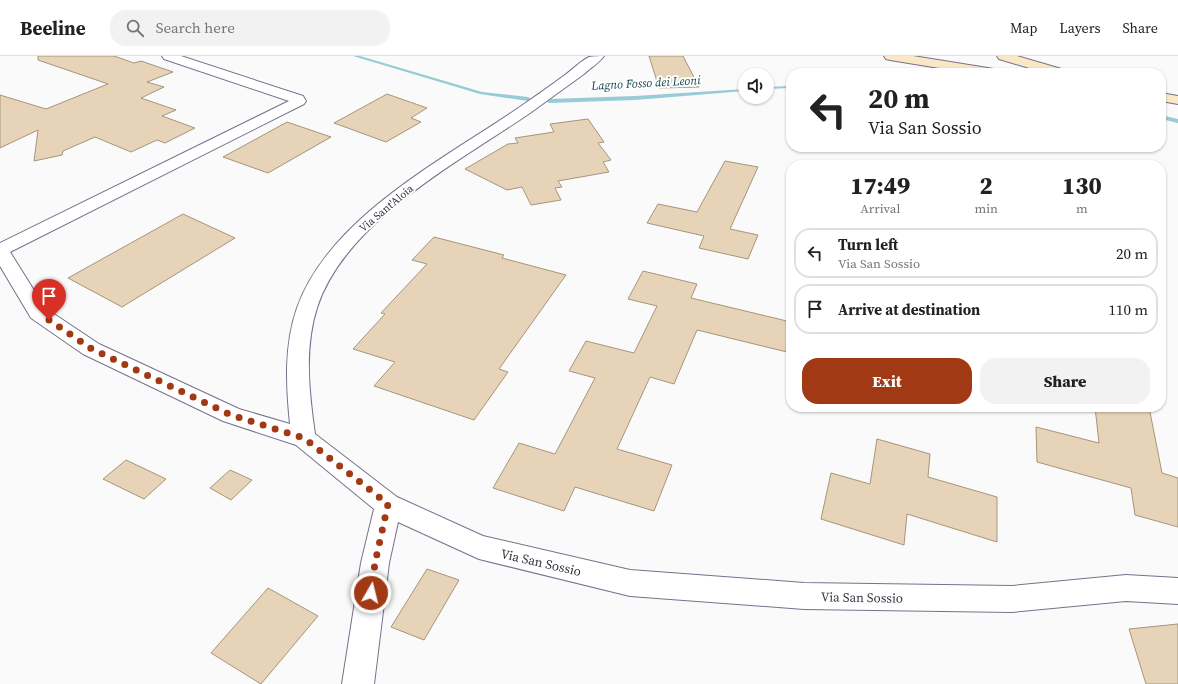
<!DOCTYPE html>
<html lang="en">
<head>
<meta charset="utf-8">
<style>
	:root { --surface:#fff; --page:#f2f2f2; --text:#222; --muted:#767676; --line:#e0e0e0; --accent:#a03914 }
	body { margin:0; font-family:"Source Serif 4",serif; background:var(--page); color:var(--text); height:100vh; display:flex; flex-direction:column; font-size:15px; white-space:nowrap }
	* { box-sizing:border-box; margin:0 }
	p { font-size:13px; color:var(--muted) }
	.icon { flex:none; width:22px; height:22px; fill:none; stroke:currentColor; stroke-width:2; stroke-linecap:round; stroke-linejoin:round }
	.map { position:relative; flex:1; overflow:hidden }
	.side { position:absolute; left:786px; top:104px; width:380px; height:252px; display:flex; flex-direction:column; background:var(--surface); border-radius:16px; box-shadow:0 1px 3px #0004 }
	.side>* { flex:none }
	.hud { position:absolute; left:786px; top:12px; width:380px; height:84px; border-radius:16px; box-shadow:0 1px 3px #0004; background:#fff; color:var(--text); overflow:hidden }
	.tools { position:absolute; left:738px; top:12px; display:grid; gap:8px }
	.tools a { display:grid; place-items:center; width:36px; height:36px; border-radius:50%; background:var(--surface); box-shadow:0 1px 3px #0004; font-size:20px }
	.pin { position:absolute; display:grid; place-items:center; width:34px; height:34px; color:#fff; margin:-41px -17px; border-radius:50% 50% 50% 0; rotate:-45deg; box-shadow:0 0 4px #0007 }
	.pin .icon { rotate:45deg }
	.me { position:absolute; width:44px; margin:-22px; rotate:8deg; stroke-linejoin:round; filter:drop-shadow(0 0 3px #0008) }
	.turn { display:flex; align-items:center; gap:14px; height:84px; padding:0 16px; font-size:18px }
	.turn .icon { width:52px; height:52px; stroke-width:2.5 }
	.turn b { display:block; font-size:28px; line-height:34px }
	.eta { display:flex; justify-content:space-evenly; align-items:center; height:68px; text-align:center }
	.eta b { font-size:24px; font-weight:800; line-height:28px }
	.button { display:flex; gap:8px; margin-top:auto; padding:8px 16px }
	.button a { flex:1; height:46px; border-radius:16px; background:var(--accent); color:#fff; font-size:16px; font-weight:800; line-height:46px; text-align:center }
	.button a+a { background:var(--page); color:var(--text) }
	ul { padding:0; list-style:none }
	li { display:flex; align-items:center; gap:12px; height:50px; margin:0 8px 6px; padding:0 8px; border:2px solid var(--line); border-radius:16px }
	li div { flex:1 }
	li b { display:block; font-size:15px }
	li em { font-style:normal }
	header { display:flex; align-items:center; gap:24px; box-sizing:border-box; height:56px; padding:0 20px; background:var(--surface); border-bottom:1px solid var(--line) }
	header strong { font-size:19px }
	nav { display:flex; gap:22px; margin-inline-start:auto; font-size:14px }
	.search { width:280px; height:36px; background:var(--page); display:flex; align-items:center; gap:10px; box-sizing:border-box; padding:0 14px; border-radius:16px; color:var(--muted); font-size:15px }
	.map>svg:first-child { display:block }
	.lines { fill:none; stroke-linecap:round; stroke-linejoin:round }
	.stream { fill:#96cbd7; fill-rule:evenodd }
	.building { fill:#e7d4b8; stroke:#a6957a }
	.street-casing { stroke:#76718c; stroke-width:2 }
	.secondary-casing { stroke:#76718c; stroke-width:2 }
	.street { fill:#fff; fill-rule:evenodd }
	.secondary { fill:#f9e7c5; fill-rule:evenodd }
	.route { stroke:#a03914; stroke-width:7; stroke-dasharray:0 12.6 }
	.labels { text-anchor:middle; stroke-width:4; stroke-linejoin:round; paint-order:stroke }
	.far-street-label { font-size:11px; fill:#373541; stroke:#fff }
	.far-water-label { font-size:12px; font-style:italic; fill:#15454e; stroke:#fff }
	.street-label { font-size:13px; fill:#373541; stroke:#fff }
</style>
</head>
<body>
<header>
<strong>Beeline</strong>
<div class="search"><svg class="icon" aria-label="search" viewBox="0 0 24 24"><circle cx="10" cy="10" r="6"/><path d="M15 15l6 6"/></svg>Search here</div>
<nav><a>Map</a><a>Layers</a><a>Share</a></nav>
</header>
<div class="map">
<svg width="1178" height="628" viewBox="0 0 1178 628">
	<rect width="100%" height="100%" fill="#fafafa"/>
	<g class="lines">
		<path class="stream" d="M353,0H360L482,36L528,41L531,43L528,45L480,38Z
			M791,30V32L767,33V31Z
			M745,33V35L635,44L549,47L546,45L549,43L635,40Z
			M1161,59L1178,63V67L1161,63Z"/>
	</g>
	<path class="building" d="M38,0H114L134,7L141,5L173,16L147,26L164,31L141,42L176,54L162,60L195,72L165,87L157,84L131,96L95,81L63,95L62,99L34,105L38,74L0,92V39L46,53L108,28L38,4Z
		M649,0H683L699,31L659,32Z
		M387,38L427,52L411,62L421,66L386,86L334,67Z
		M588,63L604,86L598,87L611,104L603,106L609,116L558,125L562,131L555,132L561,144L531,149L522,131L507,134L465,113L508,88L518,87L515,82L554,76L550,68Z
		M287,66L331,81L268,117L223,101Z
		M725,105L758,111L730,173L758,179L748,203L699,192L704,180L647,167L658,148L697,156Z
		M183,158L235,182L122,251L68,222Z
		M434,181L504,199L502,202L566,219L499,313L508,316L474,364L374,330L395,306L353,293L385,258L381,257L427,208L412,204Z
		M643,215L697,228L691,242L791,266V297L697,274L674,328L650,321L617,393L672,409L654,455L575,431L564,455L493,432L519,387L555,398L595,322L569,315L586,285L634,297L657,250L628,243Z
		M1095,351H1149L1162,417L1178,422V471L1135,459L1131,432L1037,406L1036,371L1099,387Z
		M877,383L930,398L928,421L997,441V486L907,458L904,489L821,463L831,417L870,428Z
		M126,404L166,423L144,443L103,423Z
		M230,414L252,424L231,444L210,432Z
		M427,513L459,524L424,584L391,571Z
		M268,532L318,560L261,628L211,597Z
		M1178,568V628H1146L1129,573Z"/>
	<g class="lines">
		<defs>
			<path id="street" d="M162,0H181L303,40L306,45L304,48L10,196L45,252L99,288L239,353L290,368C286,330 284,289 297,252C328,164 438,106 511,57C529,45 547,32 565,19C573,13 581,5 589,1C593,0 600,0 604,0C599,7 590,12 584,18C566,31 548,44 530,57C460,105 344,166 317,252C304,293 309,336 315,378L397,441L483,480L630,514L804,527L1012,530L1126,519L1178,522V548L1126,545L1012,556L804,553L630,540L479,503L398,466L389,507L374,628H342L361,507L374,453L296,389L223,365L83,298L31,262L0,210V187L289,45L164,3Z"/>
			<path id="secondary" d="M884,0H913L994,13L999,14L1001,17H970L890,4L886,3Z
				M997,0H1017L1065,14L1067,17H1046L999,3Z
				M1161,37L1178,40V48L1161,45Z"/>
		</defs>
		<use href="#street" class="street-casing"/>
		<use href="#secondary" class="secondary-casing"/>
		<use href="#street" class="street"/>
		<use href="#secondary" class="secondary"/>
	</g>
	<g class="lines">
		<path class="route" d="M49,264L92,293L231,359L304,382L388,448L375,507L371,537"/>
	</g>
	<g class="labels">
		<g class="far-street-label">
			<text transform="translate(386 152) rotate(-40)" y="4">Via Sant'Aloia</text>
		</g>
		<g class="far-water-label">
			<text transform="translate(646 27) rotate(-3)" y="4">Lagno Fosso dei Leoni</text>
		</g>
		<g class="street-label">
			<text transform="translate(541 506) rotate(13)" y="5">Via San Sossio</text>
			<text transform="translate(862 541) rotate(1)" y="5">Via San Sossio</text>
		</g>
	</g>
</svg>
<div class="tools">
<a><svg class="icon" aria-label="sound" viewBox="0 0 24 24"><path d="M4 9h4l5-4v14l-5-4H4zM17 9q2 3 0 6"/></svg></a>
</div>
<div class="pin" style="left:49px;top:264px;background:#d93025"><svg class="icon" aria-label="arrive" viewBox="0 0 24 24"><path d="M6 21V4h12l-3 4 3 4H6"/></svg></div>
<svg class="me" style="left:371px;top:537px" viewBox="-20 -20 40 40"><circle r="17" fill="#a03914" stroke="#fff" stroke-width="3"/><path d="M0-11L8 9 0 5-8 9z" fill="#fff"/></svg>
<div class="hud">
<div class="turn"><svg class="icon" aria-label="left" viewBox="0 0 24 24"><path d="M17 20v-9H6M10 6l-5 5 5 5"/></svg><div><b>20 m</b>Via San Sossio</div></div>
</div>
<section class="side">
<div class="eta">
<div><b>17:49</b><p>Arrival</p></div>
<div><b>2</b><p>min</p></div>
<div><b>130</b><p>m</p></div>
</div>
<ul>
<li><svg class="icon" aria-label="left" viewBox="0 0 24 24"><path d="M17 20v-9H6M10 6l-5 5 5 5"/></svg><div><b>Turn left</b><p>Via San Sossio</p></div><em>20 m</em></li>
<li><svg class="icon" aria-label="arrive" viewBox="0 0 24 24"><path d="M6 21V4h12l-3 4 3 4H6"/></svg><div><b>Arrive at destination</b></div><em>110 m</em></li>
</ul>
<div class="button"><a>Exit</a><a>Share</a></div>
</section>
</div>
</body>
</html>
